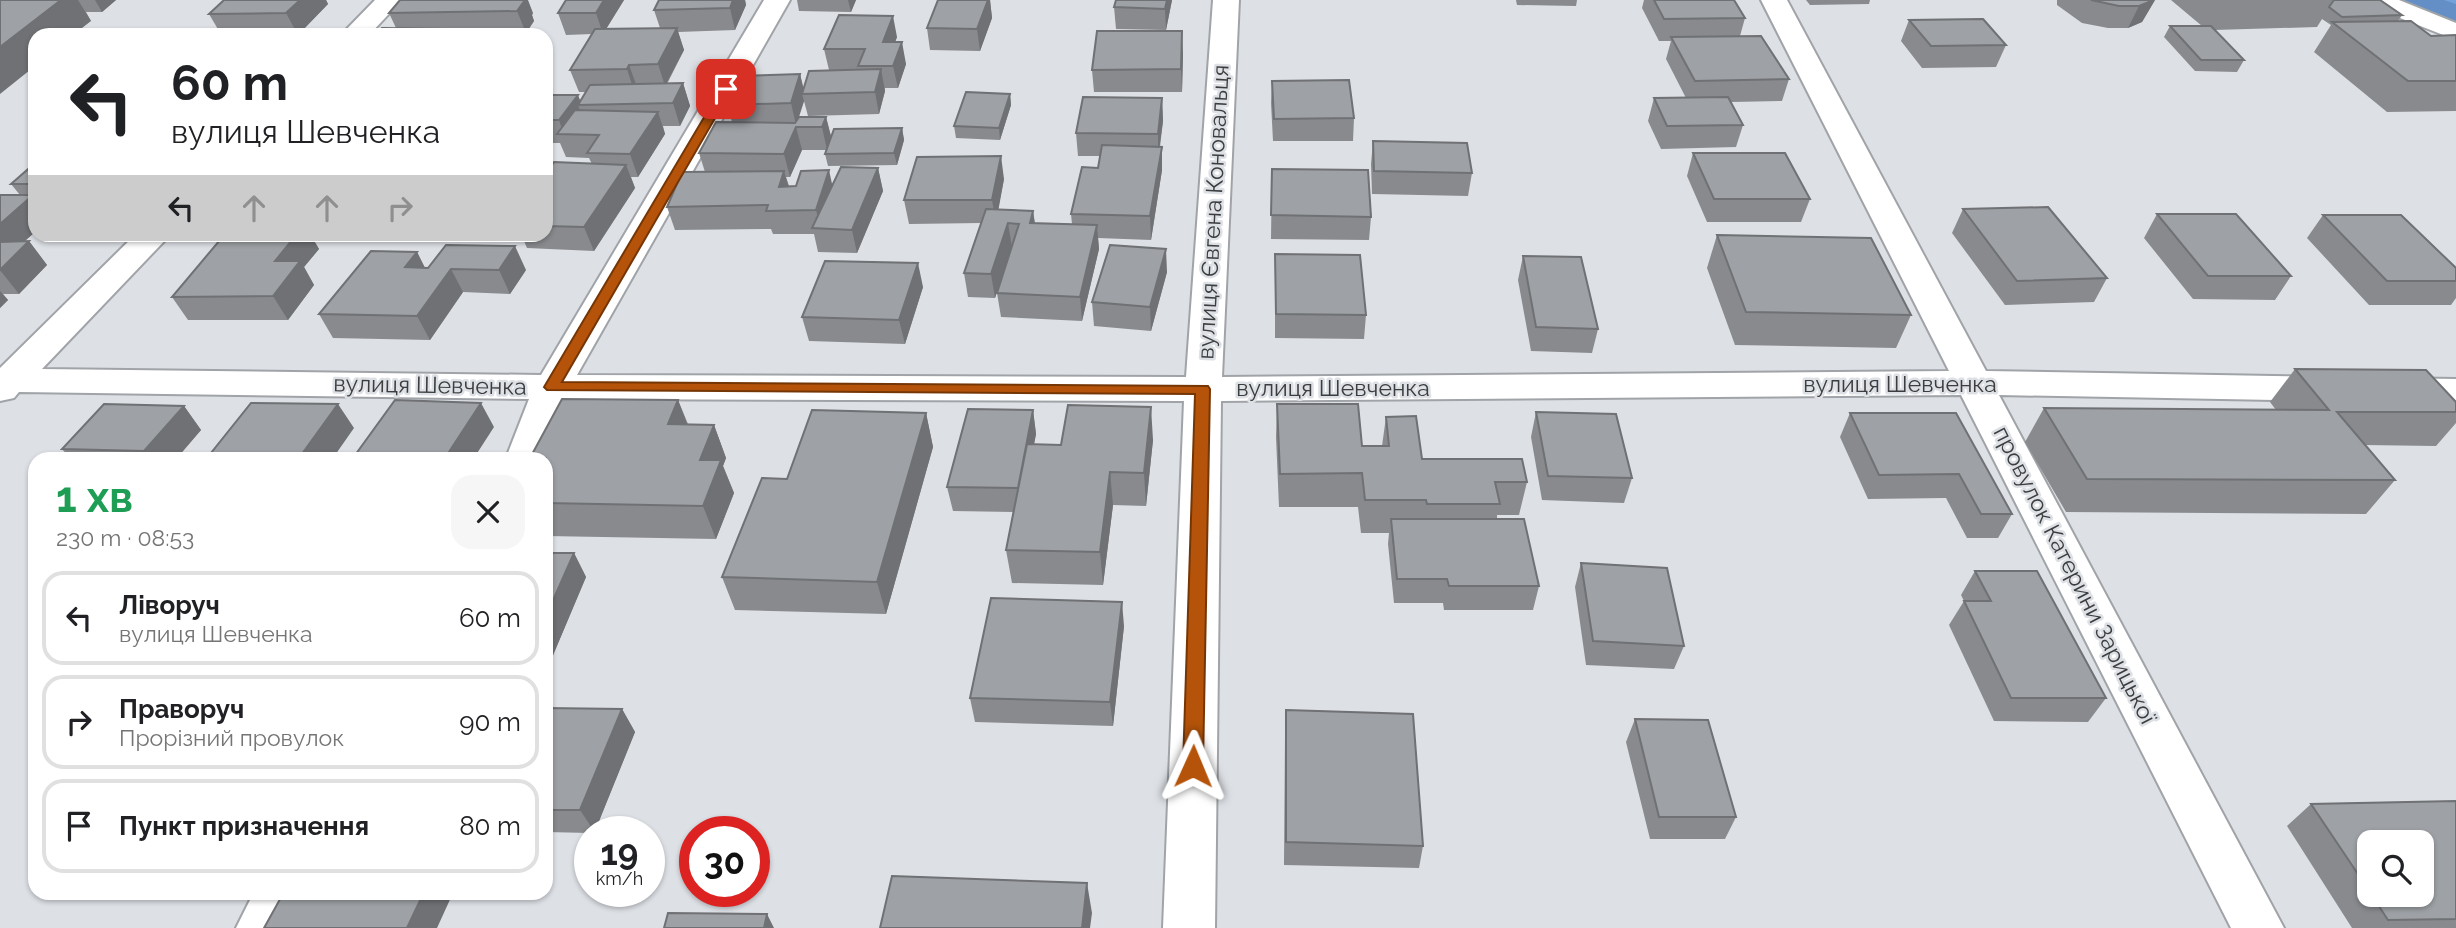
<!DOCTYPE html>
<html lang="uk">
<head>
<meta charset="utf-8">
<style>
	:root { --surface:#fff; --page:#f6f6f6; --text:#202124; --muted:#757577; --line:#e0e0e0 }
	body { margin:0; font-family:Raleway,sans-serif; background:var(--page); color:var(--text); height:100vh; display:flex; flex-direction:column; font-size:26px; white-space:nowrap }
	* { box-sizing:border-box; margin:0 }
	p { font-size:23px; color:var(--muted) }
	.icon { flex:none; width:38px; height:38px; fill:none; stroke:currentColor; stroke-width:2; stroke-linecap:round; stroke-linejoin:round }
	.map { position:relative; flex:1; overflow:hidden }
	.drawer { position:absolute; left:28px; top:452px; width:525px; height:448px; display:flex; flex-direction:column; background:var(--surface); border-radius:21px; box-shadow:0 2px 5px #0004 }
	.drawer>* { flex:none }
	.banner { position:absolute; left:28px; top:28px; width:525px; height:214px; border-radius:21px; box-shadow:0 2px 5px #0004; background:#fff; color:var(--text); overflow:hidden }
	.buttons { position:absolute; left:2357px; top:830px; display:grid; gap:14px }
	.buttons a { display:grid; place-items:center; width:77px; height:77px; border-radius:14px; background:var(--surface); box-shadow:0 2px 5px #0004; font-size:35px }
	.speed { position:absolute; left:574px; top:816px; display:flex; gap:14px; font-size:35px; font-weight:700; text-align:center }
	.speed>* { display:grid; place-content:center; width:91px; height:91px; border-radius:50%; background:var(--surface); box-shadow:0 2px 5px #0004; line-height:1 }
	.speed small { font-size:18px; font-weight:400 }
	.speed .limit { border:10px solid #d22; background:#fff; color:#111 }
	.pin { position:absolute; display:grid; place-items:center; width:60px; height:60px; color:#fff; margin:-30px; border-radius:14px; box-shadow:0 4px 10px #0006 }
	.me { position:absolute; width:77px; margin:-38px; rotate:1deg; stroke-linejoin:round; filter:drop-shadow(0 0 5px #0008) }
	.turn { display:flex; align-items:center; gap:24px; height:147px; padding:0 28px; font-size:32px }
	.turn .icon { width:91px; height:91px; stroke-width:2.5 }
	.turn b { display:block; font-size:49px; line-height:60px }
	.lanes { display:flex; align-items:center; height:66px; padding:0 28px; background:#0003; justify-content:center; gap:35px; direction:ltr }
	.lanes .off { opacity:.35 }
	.round { display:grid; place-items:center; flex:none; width:74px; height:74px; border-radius:21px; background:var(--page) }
	.summary { display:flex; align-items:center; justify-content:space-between; height:119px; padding:0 28px }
	h1 { font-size:42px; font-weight:700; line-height:52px; color:#1e9e55 }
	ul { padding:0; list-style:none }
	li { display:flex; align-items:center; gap:21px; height:94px; margin:0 14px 10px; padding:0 14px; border:4px solid var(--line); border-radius:21px }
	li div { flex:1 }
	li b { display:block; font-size:26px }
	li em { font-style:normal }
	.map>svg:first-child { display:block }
	.forest { fill:#75a2db }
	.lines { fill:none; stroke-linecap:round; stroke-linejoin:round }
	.canal { fill:#638fc6; fill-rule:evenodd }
	.minor-casing { stroke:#a0a3a7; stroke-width:4 }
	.minor { fill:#fff; fill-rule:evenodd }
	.wall { fill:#888a8e; fill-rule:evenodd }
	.shaded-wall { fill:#6f7174 }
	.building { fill:#9ea1a5; stroke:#6f7174; stroke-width:2 }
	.route { fill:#b45309; stroke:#753606; stroke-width:2 }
	.labels { text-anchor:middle; stroke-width:5; stroke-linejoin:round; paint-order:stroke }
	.street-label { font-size:23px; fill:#3b3d3e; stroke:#dde0e5 }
</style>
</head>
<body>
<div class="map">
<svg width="2456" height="928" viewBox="0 0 2456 928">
	<rect width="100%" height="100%" fill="#dde0e5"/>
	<path class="forest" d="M2370,0H2456V34Z"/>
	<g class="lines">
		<path class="canal" d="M2394,0H2444L2456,4V28L2399,8Z"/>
		<defs>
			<path id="minor" d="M375,0H402L369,35H341Z
				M764,0H790L577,375L1186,377L1213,0H1239L1222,377L1949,371L1761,0H1787L1986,371L2331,377L2344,380L2349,389L2344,398L2331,401L1999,395L2284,928H2231L1961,395L1221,401L1215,928H1163L1184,401L566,399L544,458H506L529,399L19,392L14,398L0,401V368L136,234H171L42,369L541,375Z
				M2363,0H2399L2456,23V40L2367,5Z
				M2392,378L2456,379V403L2392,402L2379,399L2374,390L2379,381Z
				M254,892H307L290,928H236Z"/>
		</defs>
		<use href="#minor" class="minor-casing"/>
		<use href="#minor" class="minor"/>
	</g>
	<path class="wall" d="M0,0H116L102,12H86L91,21Z
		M224,0H326L328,4L298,35H176L219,31L209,14Z
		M400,0L533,13L532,15L534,21L526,33L444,34L396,28L389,13Z
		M566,0H624L606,29L660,28L654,10L659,0H745L746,5L735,30L678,32L684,50L667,84L683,83L690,106L680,126H663L665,134L638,177H631L635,188L594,251L527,248L521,234H546V174L592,164L589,158L566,157L560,143H546V95L580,101L586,92H579L570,70L592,34L566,35L558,13Z
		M797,0H856L851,12L799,11Z
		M938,0H990L992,18L980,51L930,50L927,28Z
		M1116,0H1172L1166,30L1116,29L1114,7Z
		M1516,0H1577L1576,6L1517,5Z
		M1644,0H1734L1745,18L1740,36L1789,79L1782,101L1731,102L1743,125L1736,147L1661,149L1648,121L1654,98H1686L1666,59L1671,41H1659L1642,8Z
		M1806,0H1870L1869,4L1810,5Z
		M2057,0H2155L2142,22L2128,28H2108L2082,23L2057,5Z
		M2171,0H2380L2402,15L2398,21L2431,36L2456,35V111L2387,112L2314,52L2331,25L2322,19L2317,27L2214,30L2244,60L2237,72L2195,71L2164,37L2170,26H2202Z
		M1909,20L2006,45L1996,67L1922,68L1901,41Z
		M897,37L895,42L906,64L898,88H885V91L879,114L808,116L804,101L799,117H826L831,137L902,128L904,140L897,165L828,166L825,154L826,150H802L790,177H786L789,186L832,185L878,168L883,191L857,253L818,252L814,234H773L771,229L675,230L667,207L705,172L699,153L732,122L727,105L800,74L803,89L829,70L824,49Z
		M1183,53L1182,92H1094L1092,70Z
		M1272,81L1354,118L1353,141H1273L1271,103Z
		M1010,94L1011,105L1000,140L956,138L954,126Z
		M1162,98L1163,121L1160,147H1162V170L1151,240L1098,238L1099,249L1082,321L1001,317L997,293L1012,247L995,298L968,297L964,273L981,223L909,224L904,200L1004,179L998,209L1033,211L1035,223L1072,224L1071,214L1098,168L1100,156H1078L1076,133Z
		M1373,141L1472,173L1468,196L1372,194L1371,164Z
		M1693,153L1810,199L1801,222H1707L1687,176Z
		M35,163V232L25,241H29L47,265L19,294H3L8,300L0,308V195H20L11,184Z
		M1272,169L1371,217L1369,240L1271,239Z
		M1963,209L2107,278L2094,302L2005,305L1952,233Z
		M2157,214L2291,276L2275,300L2193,299L2144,238Z
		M2323,215L2456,268V298L2451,305H2369L2307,238Z
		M225,234H310L319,249L304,267L314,285L288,320H188L172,297Z
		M426,234H513L506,242L428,238Z
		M1717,235L1911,315L1896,348L1735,345L1707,268Z
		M417,252L425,268L526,270L510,294L463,292L430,340L333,338L319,314Z
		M1275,254L1366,315L1364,339L1275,338Z
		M1523,256L1598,329L1592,353L1531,351L1518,280Z
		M1167,272L1151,331L1094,326L1092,302Z
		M923,287L905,344L809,341L802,317Z
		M2295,369L2456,402V423L2436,446L2365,445L2395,480L2366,514L2066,512L2025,442L2044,408L2276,410L2270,402Z
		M678,400L688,424L714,425L726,458L723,466L734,493L716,539L546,536V458Z
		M1277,404L1362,446H1382L1386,417L1422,459L1527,482L1519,515H1497V519L1539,586L1533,610H1444L1443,603H1394L1388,544L1389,533H1361L1358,507H1279L1276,437Z
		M184,406L201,430L177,458H70L62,449Z
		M1033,410L1036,434L1034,444L1061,445L1153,440L1146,506L1113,505L1103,585L1012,583L1006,550L1013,512L953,511L947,487Z
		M1536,412L1632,478L1624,503L1542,500L1531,437Z
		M926,413L933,447L886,614L735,610L722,577L787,479Z
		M1850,413H1956L2012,514L1998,538H1967L1946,498L1868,499L1840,437Z
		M546,553H574L586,577L551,660H546Z
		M1581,563L1684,646L1674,669L1586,665L1575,587Z
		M1975,571L2106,698L2088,722L1994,721L1949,625L1964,601L1961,595Z
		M1124,626L1113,726L975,722L970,698Z
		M546,708L622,709L635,732L595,831H590V833L546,832Z
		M1286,710L1423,846L1419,868L1284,865L1285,734Z
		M1635,719L1736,817L1725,839H1650L1626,742Z
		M2456,801V928H2352L2287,826L2311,804ZM2370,842L2422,894H2370Z
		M100,892H195L191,898L103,895Z"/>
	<path class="shaded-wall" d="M61,0H78L91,21L73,35H35V66L0,94V47Z
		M95,0H116L102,12Z
		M300,0H326L328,4L298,35L286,13Z
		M518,0H528L533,13L532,15L534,21L526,33L517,11Z
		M604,0H624L603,34L596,13Z
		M733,0H745L746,5L735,30L730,8Z
		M848,0H856L851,12Z
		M988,0H990L992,18L980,51L977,29Z
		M1167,0H1172L1166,30L1165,9Z
		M2155,0L2142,22L2128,28L2139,6Z
		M893,16L897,37L887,64L883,42Z
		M677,28L684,50L665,86L658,64Z
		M442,29L445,35H436Z
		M1182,31L1183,53L1182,92L1181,69Z
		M902,42L906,64L898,88L893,66Z
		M629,65L637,87L634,91L627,69Z
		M881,69L885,91L879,114L875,92Z
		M800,74L805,94H802L804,101L796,125L791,103Z
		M683,83L690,106L680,126L673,103Z
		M1010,94L1011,105L1000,140L999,128Z
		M578,95L582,105H578L584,120L564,135L559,120Z
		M1162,98L1163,121L1158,157V134Z
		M658,112L665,134L638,177L630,154Z
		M826,117L832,140L827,150L822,127Z
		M796,127L802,150L790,177L784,154Z
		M902,128L904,140L897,165L894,153Z
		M1162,147V170L1151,240L1150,216Z
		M1001,156L1004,179L996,223L992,200Z
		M626,165L635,188L594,251L584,227Z
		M878,168L883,191L857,253L852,230Z
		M829,170L834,193L821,229L816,210Z
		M784,171L791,194L779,187Z
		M33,195L35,198V232L2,261L0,259V224Z
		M1033,211L1036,234L1030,223Z
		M1008,223L1012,247L995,298L991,274Z
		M1097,225L1099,249L1082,321L1080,297Z
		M297,234H310L319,249L304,267L314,285L288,320L273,296L275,261Z
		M503,234H513L506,242Z
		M29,241L47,265L19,294L0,270Z
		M515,246L526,270L510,294L499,270Z
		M1166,249L1167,272L1151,331L1150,307Z
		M417,252L429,276L405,267Z
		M918,263L923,287L905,344L899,320Z
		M451,269L463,292L430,340L417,316Z
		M0,291L8,300L0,308Z
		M678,400L691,434L668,424Z
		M481,403L494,427L474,458H445Z
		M338,404L354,428L333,458H299Z
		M184,406L201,430L177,458H150L144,451Z
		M1151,407L1153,440L1146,506L1144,473Z
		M1033,410L1036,434L1021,512L1018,488Z
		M926,413L933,447L886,614L877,582Z
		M714,425L726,458L723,466L734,493L716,539L703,506L700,460Z
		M1110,472L1113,505L1103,585L1100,552Z
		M574,553L586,577L551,660L546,653V616Z
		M1122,602L1124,626L1113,726L1110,702Z
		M622,709L635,732L595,831H594L580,810Z
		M1087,883L1092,913L1090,928H1082Z
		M185,892H195L191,898Z
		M424,892L453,893L437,928H407Z
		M767,914L774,928H764Z"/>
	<path class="building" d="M0,0H61L0,47Z
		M224,0H300L286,13L209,14Z
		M400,0H525L517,11L389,13Z
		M566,0H604L596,13H558Z
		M659,0H733L730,8L654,10Z
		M938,0H988L977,29L927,28Z
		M1116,0H1167L1165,9L1114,7Z
		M1654,0H1734L1745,18L1664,19Z
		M2091,0H2154L2139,6H2119Z
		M2334,0H2380L2402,15L2342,17L2329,7Z
		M839,15L893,16L883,42H902L893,66H858L865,49H824Z
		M1983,19L2006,45L1931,46L1909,20Z
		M2411,21L2431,36L2456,35V81H2408L2332,22Z
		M2170,26H2211L2244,60H2201Z
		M382,28L442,29L436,35H375Z
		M677,28L658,64L629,65L627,69L570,70L595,29Z
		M181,31H259L254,35H176Z
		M1097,31H1182L1181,69L1092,70Z
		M1761,36L1789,79L1695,81L1671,37Z
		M881,69L875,92L802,94L809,71Z
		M800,74L791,103L727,105L738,76Z
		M1349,80L1354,118L1274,119L1272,81Z
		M683,83L673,103L578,105L590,85Z
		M966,92L1010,94L999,128L954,126Z
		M546,95H578L559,120H546Z
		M1083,97L1162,98L1158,134L1076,133Z
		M1728,97L1743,125L1667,126L1654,98Z
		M575,110L658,112L630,154L587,153L599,135L557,134Z
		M799,117H826L822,127H796L784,154L699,153L716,122L795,123Z
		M902,128L894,153L825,154L834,129Z
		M1373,141L1467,143L1472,173L1374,171Z
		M1102,145L1162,147L1150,216L1071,214L1082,167L1098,168Z
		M1693,153H1785L1810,199H1714Z
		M1001,156L992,200H904L917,157Z
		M554,162L626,165L584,227L546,226V174Z
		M35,163V184H11Z
		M841,167L878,168L852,230L812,228Z
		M1272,169L1368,170L1371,217L1271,215Z
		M829,170L816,210L766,211L768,205L667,207L682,172L784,171L779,187L796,186L801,171Z
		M0,195H33L0,224Z
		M2048,207L2107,278L2017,281L1963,209Z
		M986,209L1033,211L1030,223L1097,225L1080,297L997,293L1019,224L1008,223L991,274L964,273Z
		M2157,214H2236L2291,276H2208Z
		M2323,215H2401L2456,268V281H2387Z
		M225,234H297L275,261H300L273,296L172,297Z
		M1717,235L1871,238L1911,315L1746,312Z
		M29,241L0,270V242Z
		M446,245L515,246L499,270L451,269L417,316L319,314L371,251L417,252L405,267L428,268Z
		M1110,245L1166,249L1150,307L1092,302Z
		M1275,254L1360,255L1366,315L1276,314Z
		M1523,256L1581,257L1598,329L1536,327Z
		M825,261L918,263L899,320L802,317Z
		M2295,369L2426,370L2456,402V412H2337L2395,480L2087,479L2044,408L2329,410Z
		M562,399L678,400L668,424L714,425L700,460H721L703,506L546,503V458H530Z
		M395,400L481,403L445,458H353Z
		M251,403L338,404L299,458H207Z
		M104,404L184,406L144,451L62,449Z
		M1277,404H1358L1362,446H1389L1386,417L1416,416L1422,459H1522L1527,482H1495L1500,504H1427L1426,500H1365L1362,473L1280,474Z
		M1068,405L1151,407L1144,473L1110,472L1100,552L1006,550L1027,444L1061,445Z
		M968,409L1033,410L1018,488L947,487Z
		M812,410L926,413L877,582L722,577L762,478L787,479Z
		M1536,412L1616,414L1632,478L1548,476Z
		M1850,413H1956L2012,514H1981L1959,474L1879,475Z
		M1391,519H1524L1539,586H1449L1447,579H1397Z
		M546,553H574L546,616Z
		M1581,563L1667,568L1684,646L1593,641Z
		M1975,571H2037L2106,698H2011L1964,601H1991Z
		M991,598L1122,602L1110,702L970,698Z
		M546,708L622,709L580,810H546Z
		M1286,710L1413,714L1423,846L1286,842Z
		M1635,719L1708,720L1736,817H1659Z
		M2456,801V919L2388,920L2371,894H2422V842H2370V892L2311,804Z
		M892,876L1087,883L1082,928H880Z
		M284,892H424L407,928H264Z
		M668,913L767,914L764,928H664Z"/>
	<path class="route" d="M722,87L732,89L562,382L1208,386L1210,389L1203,766L1200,772L1193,775L1186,772L1183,766L1195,394L547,390L544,387Z"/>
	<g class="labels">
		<g class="street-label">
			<text transform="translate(1213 212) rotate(-87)" y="8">вулиця Євгена Коновальця</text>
			<text x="1900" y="392">вулиця Шевченка</text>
			<text transform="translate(430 385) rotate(1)" y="8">вулиця Шевченка</text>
			<text x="1333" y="396">вулиця Шевченка</text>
			<text transform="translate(2075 575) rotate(63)" y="8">провулок Катерини Зарицької</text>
		</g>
	</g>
</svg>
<div class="buttons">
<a><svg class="icon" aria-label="search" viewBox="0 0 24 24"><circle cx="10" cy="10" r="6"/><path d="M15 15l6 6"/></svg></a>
</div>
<div class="speed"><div>19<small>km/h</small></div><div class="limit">30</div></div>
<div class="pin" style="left:726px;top:89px;background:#d93025"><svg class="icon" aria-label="arrive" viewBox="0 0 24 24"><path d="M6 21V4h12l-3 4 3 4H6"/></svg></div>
<svg class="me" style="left:1193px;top:766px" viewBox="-20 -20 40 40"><path d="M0-17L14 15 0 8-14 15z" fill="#b45309" stroke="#fff" stroke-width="4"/></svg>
<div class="banner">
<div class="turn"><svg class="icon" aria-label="left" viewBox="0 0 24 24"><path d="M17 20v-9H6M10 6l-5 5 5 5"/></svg><div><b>60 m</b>вулиця Шевченка</div></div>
<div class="lanes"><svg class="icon" aria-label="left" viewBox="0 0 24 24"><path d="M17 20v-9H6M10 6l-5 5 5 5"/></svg><svg class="icon off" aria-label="ahead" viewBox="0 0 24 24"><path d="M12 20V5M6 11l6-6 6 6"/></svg><svg class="icon off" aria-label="ahead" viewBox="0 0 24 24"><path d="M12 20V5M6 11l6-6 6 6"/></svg><svg class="icon off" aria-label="right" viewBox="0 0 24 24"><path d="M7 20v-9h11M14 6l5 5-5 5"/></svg></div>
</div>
<section class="drawer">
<div class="summary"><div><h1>1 хв</h1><p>230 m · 08:53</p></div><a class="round"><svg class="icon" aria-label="close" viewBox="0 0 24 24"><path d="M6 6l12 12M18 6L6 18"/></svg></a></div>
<ul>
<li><svg class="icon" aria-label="left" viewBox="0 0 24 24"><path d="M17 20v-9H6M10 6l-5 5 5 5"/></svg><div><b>Ліворуч</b><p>вулиця Шевченка</p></div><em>60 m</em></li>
<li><svg class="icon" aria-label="right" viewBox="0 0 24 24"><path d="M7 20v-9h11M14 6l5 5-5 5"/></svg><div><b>Праворуч</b><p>Прорізний провулок</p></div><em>90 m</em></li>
<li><svg class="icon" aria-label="arrive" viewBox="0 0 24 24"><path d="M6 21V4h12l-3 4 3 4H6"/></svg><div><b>Пункт призначення</b></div><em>80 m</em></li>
</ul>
</section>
</div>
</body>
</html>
